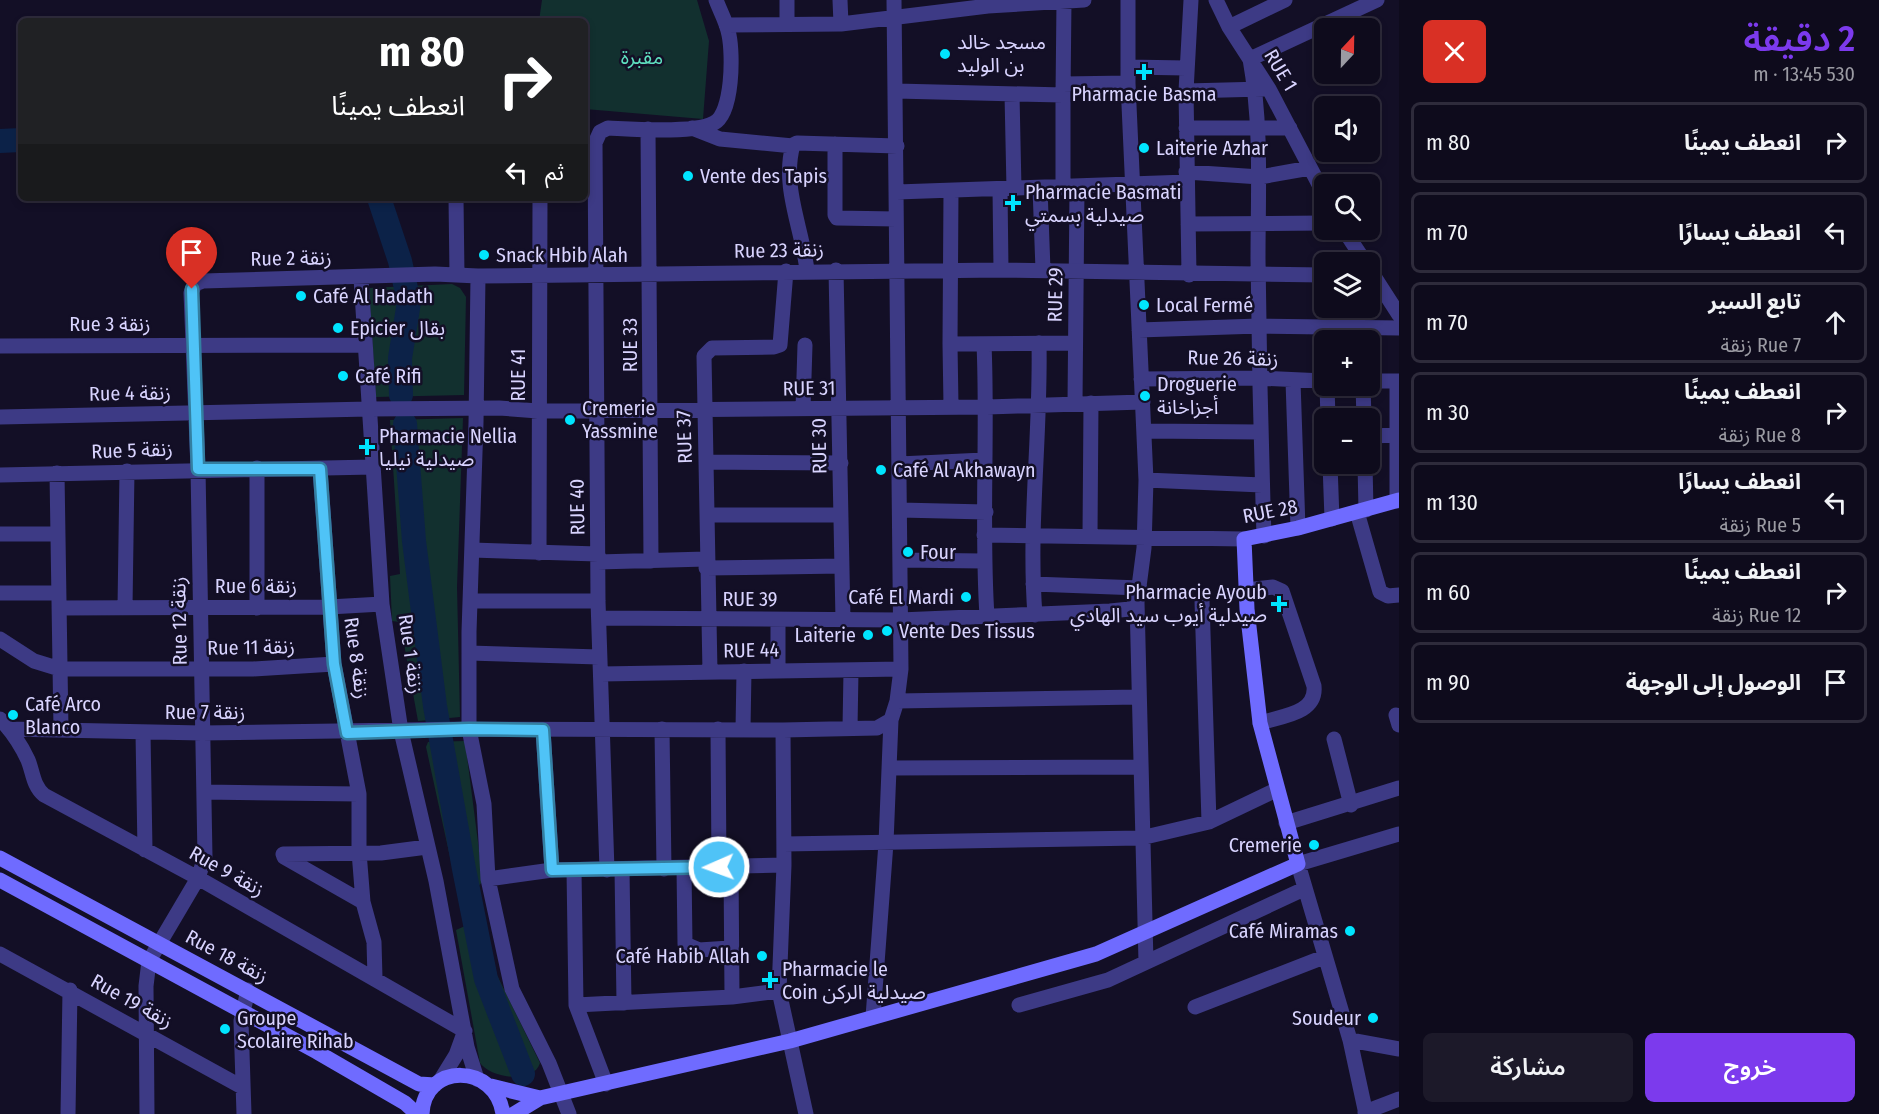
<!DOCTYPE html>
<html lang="ar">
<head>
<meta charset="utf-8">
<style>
	:root { --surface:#0e0b1c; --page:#1c1929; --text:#f1f3f6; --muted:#9b9ba3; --line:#2e2b3b; --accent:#7c3aed }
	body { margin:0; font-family:"Fira Sans Condensed","Noto Sans Arabic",sans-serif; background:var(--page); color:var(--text); direction:rtl; height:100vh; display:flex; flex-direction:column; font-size:22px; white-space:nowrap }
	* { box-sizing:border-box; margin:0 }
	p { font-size:20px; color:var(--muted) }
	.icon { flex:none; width:33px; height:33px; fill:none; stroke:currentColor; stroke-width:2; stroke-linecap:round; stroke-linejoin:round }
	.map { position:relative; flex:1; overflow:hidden; direction:ltr }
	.drawer { display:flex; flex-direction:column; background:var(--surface); width:480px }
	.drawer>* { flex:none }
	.banner { position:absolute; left:18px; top:18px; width:570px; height:183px; border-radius:9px; box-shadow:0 3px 9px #0003,0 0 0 2px var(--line); direction:rtl; background:#202124; color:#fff; overflow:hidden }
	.needle { width:39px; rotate:22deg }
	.fabs { position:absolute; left:1314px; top:18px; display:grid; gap:12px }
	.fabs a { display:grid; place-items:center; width:66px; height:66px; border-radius:9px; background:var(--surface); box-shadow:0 3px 9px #0003,0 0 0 2px var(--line); font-size:30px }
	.pin { position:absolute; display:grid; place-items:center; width:51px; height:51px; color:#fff; margin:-62px -26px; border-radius:50% 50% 50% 0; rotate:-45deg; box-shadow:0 0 6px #0007 }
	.pin .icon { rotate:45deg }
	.me { position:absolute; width:66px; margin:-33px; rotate:268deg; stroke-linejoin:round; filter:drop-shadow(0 0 4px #0008) }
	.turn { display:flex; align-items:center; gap:21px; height:126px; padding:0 24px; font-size:27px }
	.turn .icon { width:78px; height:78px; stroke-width:2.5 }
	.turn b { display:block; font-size:42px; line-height:51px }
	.then { display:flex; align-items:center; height:57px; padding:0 24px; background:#0003; gap:12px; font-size:22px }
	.round { display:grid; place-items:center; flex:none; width:63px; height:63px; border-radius:9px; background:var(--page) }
	.summary { display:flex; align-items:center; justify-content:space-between; height:102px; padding:0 24px }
	h1 { font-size:36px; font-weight:600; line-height:45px; color:var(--accent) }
	.button { display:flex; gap:12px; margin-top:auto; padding:12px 24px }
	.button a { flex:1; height:69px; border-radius:9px; background:var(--accent); color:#fff; font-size:24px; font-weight:600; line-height:69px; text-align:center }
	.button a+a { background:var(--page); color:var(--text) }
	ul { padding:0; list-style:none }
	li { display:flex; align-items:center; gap:18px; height:81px; margin:0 12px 9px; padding:0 12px; border:3px solid var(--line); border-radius:9px }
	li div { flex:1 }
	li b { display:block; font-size:22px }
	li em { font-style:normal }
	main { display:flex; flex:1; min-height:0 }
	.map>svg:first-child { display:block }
	.green { fill:#12302f }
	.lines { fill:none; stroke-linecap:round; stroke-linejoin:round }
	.river { stroke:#0c2248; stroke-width:24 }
	.street { stroke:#3d3a85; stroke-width:15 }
	.secondary { stroke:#6f6bff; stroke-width:15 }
	.route-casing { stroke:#337fa1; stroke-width:15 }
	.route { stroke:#4fc3f7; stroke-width:10 }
	.poi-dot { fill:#00e5ff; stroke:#130f26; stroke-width:2 }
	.labels { text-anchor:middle; stroke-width:5; stroke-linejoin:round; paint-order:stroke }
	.poi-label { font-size:20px; fill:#d9d4ff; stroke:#130f26; text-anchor:start }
	.park-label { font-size:20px; fill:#5fe0c0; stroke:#130f26 }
	.street-label { font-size:20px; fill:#d9d4ff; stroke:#130f26 }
</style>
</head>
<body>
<main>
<section class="drawer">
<div class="summary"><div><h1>2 دقيقة</h1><p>530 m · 13:45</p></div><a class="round" style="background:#d93025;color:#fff"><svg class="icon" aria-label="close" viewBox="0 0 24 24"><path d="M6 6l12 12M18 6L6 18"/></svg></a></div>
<ul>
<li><svg class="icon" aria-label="right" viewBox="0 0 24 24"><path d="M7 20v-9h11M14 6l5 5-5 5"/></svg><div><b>انعطف يمينًا</b></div><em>80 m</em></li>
<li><svg class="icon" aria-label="left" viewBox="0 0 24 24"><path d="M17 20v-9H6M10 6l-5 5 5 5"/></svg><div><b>انعطف يسارًا</b></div><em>70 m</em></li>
<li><svg class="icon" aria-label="ahead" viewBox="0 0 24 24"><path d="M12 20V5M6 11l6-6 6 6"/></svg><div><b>تابع السير</b><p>Rue 7 زنقة</p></div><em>70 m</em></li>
<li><svg class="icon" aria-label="right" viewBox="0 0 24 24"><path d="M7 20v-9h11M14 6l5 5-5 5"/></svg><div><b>انعطف يمينًا</b><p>Rue 8 زنقة</p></div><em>30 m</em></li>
<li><svg class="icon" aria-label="left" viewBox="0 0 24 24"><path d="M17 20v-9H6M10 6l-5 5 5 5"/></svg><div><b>انعطف يسارًا</b><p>Rue 5 زنقة</p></div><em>130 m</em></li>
<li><svg class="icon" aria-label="right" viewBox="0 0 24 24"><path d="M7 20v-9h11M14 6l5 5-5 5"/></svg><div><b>انعطف يمينًا</b><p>Rue 12 زنقة</p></div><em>60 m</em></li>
<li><svg class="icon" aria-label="arrive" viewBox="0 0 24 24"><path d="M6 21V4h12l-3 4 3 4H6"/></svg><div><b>الوصول إلى الوجهة</b></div><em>90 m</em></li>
</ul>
<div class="button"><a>خروج</a><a>مشاركة</a></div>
</section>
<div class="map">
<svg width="1399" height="1114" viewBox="0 0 1399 1114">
	<rect width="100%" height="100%" fill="#130f26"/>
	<path class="green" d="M542,0H697L709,41L703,119L585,109V21H539Z
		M452,284L460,288L466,297L464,395L376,397L369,288Z
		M463,418L457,587L460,717L418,721L400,622L392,621L390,576L400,574L390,420Z
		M465,741L483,881L477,888L497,975L540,1063C533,1085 491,1078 480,1063L456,930L465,926L426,747L428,742Z"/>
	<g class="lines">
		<path class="river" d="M0,141L21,140
			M379,198L400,261L409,302L400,358L401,395
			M405,424L414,541L435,706L464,869L486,979L523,1074"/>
		<path class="street" d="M840,0L841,24
			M1128,0V83L1146,480L1144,548L1137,602L1146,962
			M1216,0L1229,27L1269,89L1324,194
			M787,23V0
			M726,25L841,24L988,6L1084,0
			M1229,27L1285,0
			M1128,67L1186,68
			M1063,84L1128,83
			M896,91L1063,95V188
			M1186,91L1264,89
			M1012,94L1014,189
			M1063,95L1064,1
			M692,128L720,139L793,146
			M1186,128H1290
			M648,129L651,561
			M835,144V215L837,218L896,219
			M1186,172L1260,177L1310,168
			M1040,188L1043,270
			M1000,189L1001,270
			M897,192L1187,182
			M456,198L457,275
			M1188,224L1324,223
			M1344,230L1365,262
			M836,270L843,620
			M1370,270L1399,315
			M807,271C803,230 781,187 793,145L797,143L897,146
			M1189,275L1186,91L1191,0
			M478,276L476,423L469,632V729L484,804L488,879L512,989L549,1063L569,1114
			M361,278L382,604L401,731L436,881L467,1047L477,1079
			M1139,330L1259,326L1399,328
			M950,344L951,191
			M984,344C988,435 981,526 987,616
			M0,346L364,345
			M1141,379L1258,378L1324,381
			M1293,381L1298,528
			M1370,381H1399
			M1327,386L1328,418
			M1363,386L1364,418
			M1075,403L1077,188
			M951,406L950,344L1075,343
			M803,409L805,345
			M0,417L369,409L499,408L538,411L987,407L1143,402
			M1145,431L1260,432
			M1370,436L1399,435
			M706,462L841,463
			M899,464L984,460
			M1330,464L1332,519
			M1365,464L1366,510
			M320,469L334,664L359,794V852L363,902L374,942L375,978
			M57,473L61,730
			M0,475L373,467
			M1146,480L1262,485
			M1397,501V381
			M900,510L986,512
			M1357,512L1380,592L1388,596L1399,595
			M707,515H840
			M0,534H58
			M984,535L1244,539
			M1090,536L1091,403
			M1264,536C1261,444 1259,351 1258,259C1258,191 1262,126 1250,59L1377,0
			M472,550L598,554
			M539,553L540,198
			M900,560L983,561
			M598,562L706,559
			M706,568L842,566
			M1033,584L1140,588
			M1246,590L1273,587L1282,591L1314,686C1317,714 1281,716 1260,723
			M0,593H58
			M470,601H598
			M1202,601L1209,822
			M59,608L329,607L382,604
			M125,608L127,471
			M257,608V468
			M1035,615C1028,524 1041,434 1039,343
			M599,618L900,620L1110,611L1130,609L1137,602
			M0,639L34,661L60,669H253L334,664
			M469,653L599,657
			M778,671V620
			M710,672L704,356L712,348L774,347L780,345L786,271
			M601,674L901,669
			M897,701L1138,697
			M1396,715L1399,725
			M0,719C12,731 21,745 28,760C33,772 33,786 44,795L198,878L465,1031
			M850,728L851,671
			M9,729L202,733L469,729L783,730L877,728L891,720L897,701L901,669L894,0
			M662,729L664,869
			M718,729L719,867
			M743,729L744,671
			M543,730L552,870
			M143,733L145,850
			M1334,739L1351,805
			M890,768L1139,767
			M204,792L359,794
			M1286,823L1399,788
			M784,844L1141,838L1209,822L1276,790
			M731,867L732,997
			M684,868L685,944L699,950L730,948
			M622,869L624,1003
			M574,870L576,1005L732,997L779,991L784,865L783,730
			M607,870L598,601L595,143L600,132L608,128C631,129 696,134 714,123C733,113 733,54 729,35C727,23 720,11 716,0
			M488,879L552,870L784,865
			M363,902L284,857L283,854L381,853L427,847
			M0,954L242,1087
			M779,991L806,1114
			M576,1005L606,1084
			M1019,1005L1108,980L1304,889
			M1195,1007L1324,957
			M873,1017L886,843L891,720
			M1350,1040L1399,1049
			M440,1081L456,1055L464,1033
			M1365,1112L1399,1099
			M68,1114L70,990
			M147,1114L146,986L149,961L198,878L205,857L198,469L191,293L195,284L203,281L435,274L478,276L1001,270L1324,275
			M244,1114L241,1021L248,990
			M1366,1114L1350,1040L1298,864L1399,834"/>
		<path class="secondary" d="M0,858L419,1084L435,1085
			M0,880L317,1052L405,1103L417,1114
			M491,1086L540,1098
			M422,1114C424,1062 496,1063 503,1114
			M514,1114L540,1098L790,1041L1096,954L1298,864L1260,723L1247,609L1244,539L1298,528L1399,500"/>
	</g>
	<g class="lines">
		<defs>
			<path id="route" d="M192,289L198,469H320L334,664L347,733L469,729L543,730L552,870L719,867"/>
		</defs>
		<use href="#route" class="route-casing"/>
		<use href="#route" class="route"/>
	</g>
	<g class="poi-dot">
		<circle cx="945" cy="54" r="6"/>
		<path d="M1141 63h6v6h6v6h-6v6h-6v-6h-6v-6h6z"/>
		<circle cx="1144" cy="148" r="6"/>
		<circle cx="688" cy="176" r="6"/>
		<path d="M1010 194h6v6h6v6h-6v6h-6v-6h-6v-6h6z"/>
		<circle cx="484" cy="255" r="6"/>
		<circle cx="301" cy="296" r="6"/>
		<circle cx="1144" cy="305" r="6"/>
		<circle cx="338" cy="328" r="6"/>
		<circle cx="343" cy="376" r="6"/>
		<circle cx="1145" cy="396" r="6"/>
		<circle cx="570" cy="420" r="6"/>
		<path d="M364 438h6v6h6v6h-6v6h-6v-6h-6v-6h6z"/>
		<circle cx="881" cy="470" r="6"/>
		<circle cx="908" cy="552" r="6"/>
		<circle cx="966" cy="597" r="6"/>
		<path d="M1276 595h6v6h6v6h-6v6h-6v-6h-6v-6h6z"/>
		<circle cx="887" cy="631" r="6"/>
		<circle cx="868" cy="635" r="6"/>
		<circle cx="13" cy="715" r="6"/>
		<circle cx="1314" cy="845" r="6"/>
		<circle cx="1350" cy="931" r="6"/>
		<circle cx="762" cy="956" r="6"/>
		<path d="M767 971h6v6h6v6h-6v6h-6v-6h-6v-6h6z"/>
		<circle cx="1373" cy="1018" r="6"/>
		<circle cx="225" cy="1029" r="6"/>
	</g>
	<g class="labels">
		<g class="poi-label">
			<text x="957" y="49">مسجد خالد<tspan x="957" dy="23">بن الوليد</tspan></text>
			<text x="1144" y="101" text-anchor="middle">Pharmacie Basma</text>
			<text x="1156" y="155">Laiterie Azhar</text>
			<text x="700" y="183">Vente des Tapis</text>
			<text x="1025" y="199">Pharmacie Basmati<tspan x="1025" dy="23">صيدلية بسمتي</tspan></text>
			<text x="496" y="262">Snack Hbib Alah</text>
			<text x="313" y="303">Café Al Hadath</text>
			<text x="1156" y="312">Local Fermé</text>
			<text x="350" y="335">Epicier بقال</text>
			<text x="355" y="383">Café Rifi</text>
			<text x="1157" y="391">Droguerie<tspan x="1157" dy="23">أجزاخانة</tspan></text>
			<text x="582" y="415">Cremerie<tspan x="582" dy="23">Yassmine</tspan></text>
			<text x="379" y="443">Pharmacie Nellia<tspan x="379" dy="23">صيدلية نيليا</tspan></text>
			<text x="893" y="477">Café Al Akhawayn</text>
			<text x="920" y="559">Four</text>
			<text x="1267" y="599" text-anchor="end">Pharmacie Ayoub<tspan x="1267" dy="23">صيدلية أيوب سيد الهادي</tspan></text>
			<text x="954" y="604" text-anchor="end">Café El Mardi</text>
			<text x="899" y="638">Vente Des Tissus</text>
			<text x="856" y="642" text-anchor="end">Laiterie</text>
			<text x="25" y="711">Café Arco<tspan x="25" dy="23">Blanco</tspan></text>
			<text x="1302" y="852" text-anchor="end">Cremerie</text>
			<text x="1338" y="938" text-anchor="end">Café Miramas</text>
			<text x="750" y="963" text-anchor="end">Café Habib Allah</text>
			<text x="782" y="976">Pharmacie le<tspan x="782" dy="23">Coin صيدلية الركن</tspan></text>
			<text x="237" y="1025">Groupe<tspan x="237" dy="23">Scolaire Rihab</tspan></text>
			<text x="1361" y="1025" text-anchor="end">Soudeur</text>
		</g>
		<g class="park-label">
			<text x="642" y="64">مقبرة</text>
		</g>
		<g class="street-label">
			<text transform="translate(1281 70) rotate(59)" y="7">RUE 1</text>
			<text transform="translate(779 250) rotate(-1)" y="7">Rue 23 زنقة</text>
			<text transform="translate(291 258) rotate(-1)" y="7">Rue 2 زنقة</text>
			<text transform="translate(1055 295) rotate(-89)" y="7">RUE 29</text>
			<text x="110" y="331">Rue 3 زنقة</text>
			<text transform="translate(630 345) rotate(-90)" y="7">RUE 33</text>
			<text transform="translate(1233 358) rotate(1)" y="7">Rue 26 زنقة</text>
			<text transform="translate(518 375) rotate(-90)" y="7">RUE 41</text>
			<text transform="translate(809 388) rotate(-1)" y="7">RUE 31</text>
			<text transform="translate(130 393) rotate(-1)" y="7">Rue 4 زنقة</text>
			<text transform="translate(684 437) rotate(-92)" y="7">RUE 37</text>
			<text transform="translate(819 446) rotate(-91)" y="7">RUE 30</text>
			<text transform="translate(132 450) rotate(-2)" y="7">Rue 5 زنقة</text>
			<text transform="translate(577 507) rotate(-91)" y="7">RUE 40</text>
			<text transform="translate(1270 511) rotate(-11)" y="7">RUE 28</text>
			<text x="256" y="593">Rue 6 زنقة</text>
			<text x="750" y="606">RUE 39</text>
			<text transform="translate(179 621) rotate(-91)" y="7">Rue 12 زنقة</text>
			<text transform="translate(251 647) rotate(-1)" y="7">Rue 11 زنقة</text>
			<text transform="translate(751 650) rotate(-1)" y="7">RUE 44</text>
			<text transform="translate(411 654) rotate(82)" y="7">Rue 1 زنقة</text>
			<text transform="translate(357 658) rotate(82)" y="7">Rue 8 زنقة</text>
			<text x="205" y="719">Rue 7 زنقة</text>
			<text transform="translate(227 871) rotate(29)" y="7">Rue 9 زنقة</text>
			<text transform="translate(227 956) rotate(28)" y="7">Rue 18 زنقة</text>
			<text transform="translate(132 1001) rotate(29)" y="7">Rue 19 زنقة</text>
		</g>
	</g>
</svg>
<div class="fabs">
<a><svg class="needle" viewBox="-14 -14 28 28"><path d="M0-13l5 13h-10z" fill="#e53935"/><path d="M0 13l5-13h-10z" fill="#9b9ba3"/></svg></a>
<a><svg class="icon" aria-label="sound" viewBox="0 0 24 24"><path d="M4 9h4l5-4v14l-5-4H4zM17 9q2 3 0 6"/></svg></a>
<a><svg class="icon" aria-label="search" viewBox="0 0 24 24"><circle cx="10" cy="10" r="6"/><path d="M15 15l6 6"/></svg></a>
<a><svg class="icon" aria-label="layers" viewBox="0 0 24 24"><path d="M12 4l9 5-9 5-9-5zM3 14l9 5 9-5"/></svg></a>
<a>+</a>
<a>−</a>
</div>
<div class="pin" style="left:192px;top:289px;background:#d93025"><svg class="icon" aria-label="arrive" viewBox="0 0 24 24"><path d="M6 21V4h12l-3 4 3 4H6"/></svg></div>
<svg class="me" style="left:719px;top:867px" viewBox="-20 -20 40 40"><circle r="17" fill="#4fc3f7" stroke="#fff" stroke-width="3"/><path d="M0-11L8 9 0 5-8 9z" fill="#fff"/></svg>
<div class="banner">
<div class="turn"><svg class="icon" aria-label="right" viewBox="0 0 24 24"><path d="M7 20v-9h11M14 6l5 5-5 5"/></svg><div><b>80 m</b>انعطف يمينًا</div></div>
<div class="then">ثم<svg class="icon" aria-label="left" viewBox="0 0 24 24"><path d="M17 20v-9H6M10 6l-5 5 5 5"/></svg></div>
</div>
</div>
</main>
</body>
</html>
